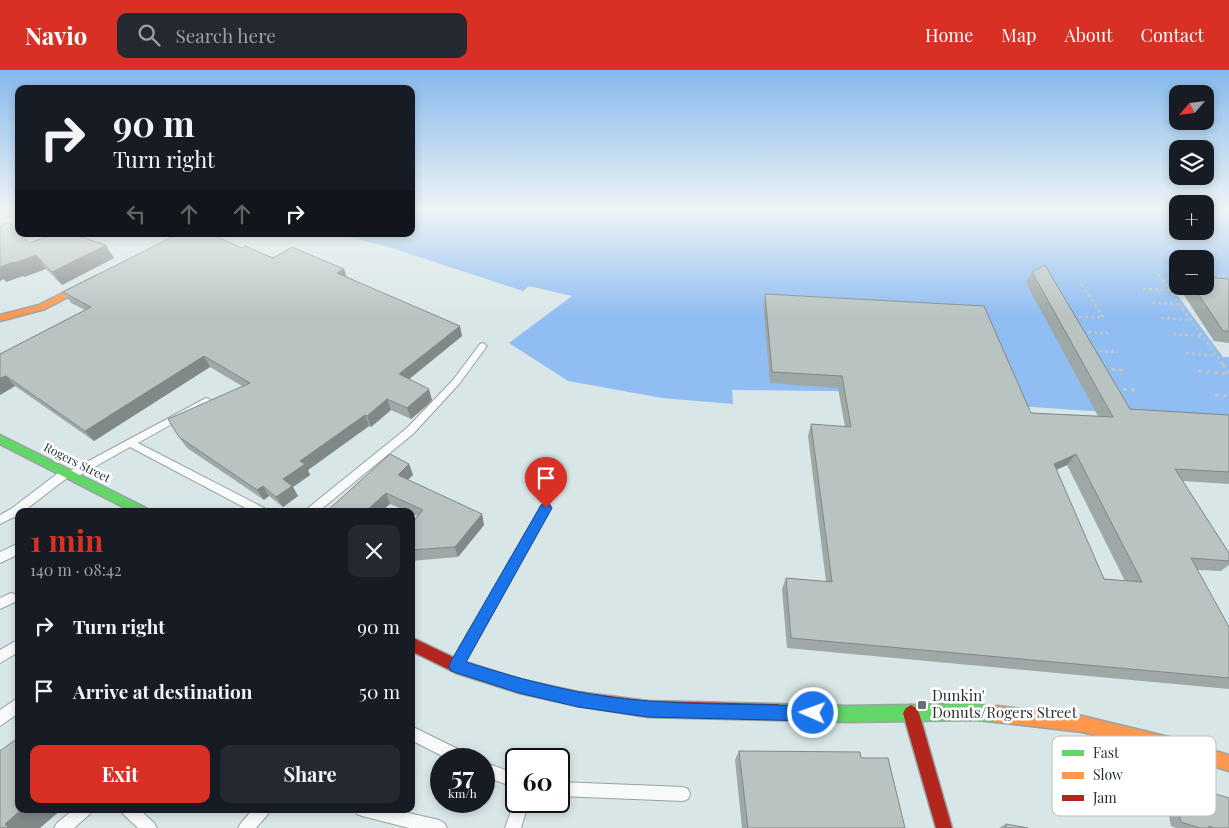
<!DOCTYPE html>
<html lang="en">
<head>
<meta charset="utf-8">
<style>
	:root { --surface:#171b24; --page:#242831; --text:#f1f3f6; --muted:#9ea1a6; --accent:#d93025 }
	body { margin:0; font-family:"Playfair Display",serif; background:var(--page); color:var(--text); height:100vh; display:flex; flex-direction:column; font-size:19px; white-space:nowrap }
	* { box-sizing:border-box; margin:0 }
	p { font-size:16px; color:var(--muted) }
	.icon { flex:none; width:28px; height:28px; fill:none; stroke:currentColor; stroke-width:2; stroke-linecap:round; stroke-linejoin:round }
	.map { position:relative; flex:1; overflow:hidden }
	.drawer { position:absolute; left:15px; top:438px; width:400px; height:305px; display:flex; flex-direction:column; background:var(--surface); border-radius:10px; box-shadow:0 2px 8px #0003 }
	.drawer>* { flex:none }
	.banner { position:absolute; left:15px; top:15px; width:400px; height:152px; border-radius:10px; box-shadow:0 2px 8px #0003; background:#171b24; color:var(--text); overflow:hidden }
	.needle { width:32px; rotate:242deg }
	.buttons { position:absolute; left:1169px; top:15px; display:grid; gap:10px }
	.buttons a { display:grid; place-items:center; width:45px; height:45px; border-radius:10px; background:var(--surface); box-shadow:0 2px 8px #0003; font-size:25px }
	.speed { position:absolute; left:430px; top:678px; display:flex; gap:10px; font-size:25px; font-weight:700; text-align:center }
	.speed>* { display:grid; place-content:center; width:65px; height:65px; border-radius:50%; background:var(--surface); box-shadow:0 2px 8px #0003; line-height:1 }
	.speed small { font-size:12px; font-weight:400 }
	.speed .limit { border:2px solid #111; border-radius:8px; background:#fff; color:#111 }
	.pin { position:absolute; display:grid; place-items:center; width:42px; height:42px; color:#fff; margin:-51px -21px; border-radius:50% 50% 50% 0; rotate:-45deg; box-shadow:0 0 5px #0007 }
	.pin .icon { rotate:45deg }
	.me { position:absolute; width:55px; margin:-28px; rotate:272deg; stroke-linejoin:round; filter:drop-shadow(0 0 4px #0008) }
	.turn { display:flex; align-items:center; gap:18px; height:105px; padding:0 15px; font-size:22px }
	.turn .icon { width:65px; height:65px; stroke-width:2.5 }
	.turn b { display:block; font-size:35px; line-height:42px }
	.lanes { display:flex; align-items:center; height:48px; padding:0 15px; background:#0003; justify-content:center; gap:25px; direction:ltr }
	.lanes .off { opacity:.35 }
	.round { display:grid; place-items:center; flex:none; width:52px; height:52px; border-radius:10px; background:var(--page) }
	.overview { display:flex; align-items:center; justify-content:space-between; height:85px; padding:0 15px }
	h1 { font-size:30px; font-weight:700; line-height:38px; color:var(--accent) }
	.action { display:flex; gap:10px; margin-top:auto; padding:10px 15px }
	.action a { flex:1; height:58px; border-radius:10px; background:var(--accent); color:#fff; font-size:20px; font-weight:700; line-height:58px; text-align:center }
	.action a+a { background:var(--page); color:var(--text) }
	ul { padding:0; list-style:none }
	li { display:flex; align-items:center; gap:15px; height:65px; padding:0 15px }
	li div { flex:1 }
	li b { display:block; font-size:19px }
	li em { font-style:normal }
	header { display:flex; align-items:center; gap:30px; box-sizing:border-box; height:70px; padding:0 25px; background:var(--accent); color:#fff }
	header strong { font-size:24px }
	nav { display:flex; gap:28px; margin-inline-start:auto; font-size:18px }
	.search { width:350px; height:45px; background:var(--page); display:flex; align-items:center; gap:12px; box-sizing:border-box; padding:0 18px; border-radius:10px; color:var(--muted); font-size:19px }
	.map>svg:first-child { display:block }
	.water { fill:#90bdf2; fill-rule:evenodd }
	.pier { fill:#d9e6e7 }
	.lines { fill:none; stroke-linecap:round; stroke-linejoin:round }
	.lane-casing { stroke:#98a2a2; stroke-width:2 }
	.fast-casing { stroke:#98a2a2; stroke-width:3 }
	.slow-casing { stroke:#98a2a2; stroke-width:3 }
	.jam-casing { stroke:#98a2a2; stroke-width:3 }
	.path-far1 { stroke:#c2c5c5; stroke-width:2.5; stroke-dasharray:3 3; stroke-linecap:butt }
	.path { stroke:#c2c5c5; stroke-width:3; stroke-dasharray:4 4; stroke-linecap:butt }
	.lane { fill:#f9fbfb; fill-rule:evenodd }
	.fast { fill:#63d668; fill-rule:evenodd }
	.slow { fill:#ff974d; fill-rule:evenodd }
	.jam { fill:#b3261e; fill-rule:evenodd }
	.wall { fill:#9ea8a7; fill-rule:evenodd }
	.shaded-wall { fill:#818888 }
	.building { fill:#b8c3c2; stroke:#818888; fill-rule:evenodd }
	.route { fill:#1a73e8; stroke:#114b97 }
	.poi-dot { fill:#657071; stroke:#fff; stroke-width:2 }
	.labels { text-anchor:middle; stroke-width:5; stroke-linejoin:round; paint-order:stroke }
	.street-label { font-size:12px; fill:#273031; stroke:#fff }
	.near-poi-label { font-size:15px; fill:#273031; stroke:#fff; text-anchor:start }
	.key { fill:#fff; stroke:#bec1c1; stroke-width:1 }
	.key-label { font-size:14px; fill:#273031 }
</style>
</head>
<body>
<header>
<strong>Navio</strong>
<div class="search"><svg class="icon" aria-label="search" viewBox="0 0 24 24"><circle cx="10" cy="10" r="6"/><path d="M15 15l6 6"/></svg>Search here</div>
<nav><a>Home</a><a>Map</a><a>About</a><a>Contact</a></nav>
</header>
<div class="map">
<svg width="1229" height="758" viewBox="0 0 1229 758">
	<rect width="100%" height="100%" fill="#d9e6e7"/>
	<path class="water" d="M411,140H1177L1178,161H1205V140H1229V350L1016,336L1010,323L732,320L733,334L662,328L568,311L509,273L572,226L529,216L523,221L382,175L335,164H411ZM1178,189H1205V216H1178Z"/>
	<path class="pier" d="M1229,208V287H1223L1169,214L1177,213L1178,216H1205V210Z"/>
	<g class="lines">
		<defs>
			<path id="lane" d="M483,273L487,276L459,314L413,364L319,441H307L308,438L407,358L453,310L480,274Z
				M206,328L209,329L211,331L209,333L138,373L264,438L265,441H251L130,377L75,408H67L24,441H19V449L14,447L0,454V445L11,439L62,400L66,399L70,401Z
				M546,434L550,435L551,438L463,597L458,599L453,597L452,593L453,589L542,435Z
				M19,473V484L0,493V482Z
				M11,523L15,524L17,528L15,532L0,539V528Z
				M19,569V582L0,593V580Z
				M19,627V643L0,656V640Z
				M411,656L468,684L470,689H448L411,670Z
				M484,692L516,704V718L484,706Z
				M559,712L683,717L688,719L690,724L688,729L683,731L559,726Z
				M516,727V731H529L521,758H505Z
				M74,739H92L90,744L74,758H54L57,753Z
				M121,739H139L154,753L157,758H138L123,744Z
				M253,739H270L268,744L256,758H238L241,753Z
				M355,739H391L439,750L444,753L447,758H409L362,746L357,744Z"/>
			<path id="fast" d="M0,365L146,438L148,441H131L0,374Z
				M778,634L848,636L976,634L1001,639L1004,644L1001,649L996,652L976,650L848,652L778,650L773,647L770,642L773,637Z"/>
			<path id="slow" d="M98,205L102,208L101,210L45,239L0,251V245L39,235Z
				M996,636L1082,646L1173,668L1229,685V701L1173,684L1082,662L996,652L991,649L988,644L991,639Z"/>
			<path id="jam" d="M411,567L459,590L519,609L578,622L648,631L778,634L783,637L786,642L783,647L778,650L648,647L578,636L519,623L456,603L411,581Z
				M911,635L916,638L919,643L952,758H936L903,643L906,638Z"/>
		</defs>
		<use href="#lane" class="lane-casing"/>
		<use href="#fast" class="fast-casing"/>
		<use href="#slow" class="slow-casing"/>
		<use href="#jam" class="jam-casing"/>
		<path class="path-far1" d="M1158,204L1224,296
			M1205,207L1229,205
			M1163,211L1178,210
			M1143,219L1169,220
			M1152,233L1179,234
			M1073,247H1103L1082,214
			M1161,248L1190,250
			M1082,262L1108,263
			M1173,264L1201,266
			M1093,281L1118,282
			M1186,283L1216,286"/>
		<path class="path" d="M1223,294L1229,303
			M1103,299L1125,300
			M1198,301L1229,304
			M1115,319L1136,320
			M1215,325L1229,326
			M1127,339L1141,340"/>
		<use href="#lane" class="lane"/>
		<use href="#fast" class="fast"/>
		<use href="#slow" class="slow"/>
		<use href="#jam" class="jam"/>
	</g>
	<path class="wall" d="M0,156L29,173L114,188L62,215L46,199L24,207L23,206L6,212L4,209L0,211Z
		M242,178L273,188L344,199L346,206L462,266L409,309L432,330L425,337L411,349L391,340L371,357L369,356L308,400L310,405L293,417L298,426L283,437L269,426L264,430L187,378L179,367L242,316L210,297L94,371L15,316L0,325V284L85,240L71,233L63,222Z
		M1032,202L1130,339L1229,345V414L1183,411L1229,483V495L1221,501L1197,500L1229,557V619L787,578L782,519L786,508L826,512L808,366L811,354L845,357L838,318L770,313L763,235L765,224L1031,343L1098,346L1026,213ZM1067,395L1125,511L1104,509L1056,400Z
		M1229,209V273L1214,271L1178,216H1205Z
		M409,394L413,405L408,410L482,444L484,455L458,487L411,491V454L418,446L411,443V441H407L390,434L327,441Z
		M739,681L861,688L905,758H742L735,690Z
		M1172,711L1229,758H1176L1171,756L1163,716Z
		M1006,754L1028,758H999Z"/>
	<path class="shaded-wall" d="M106,175L114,188L62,215L52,202Z
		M36,185L46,199L24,207L14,193Z
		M13,192L23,206L6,212L0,204V197Z
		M344,199L347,209L337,203Z
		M0,205L4,209L0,211Z
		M460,256L462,266L402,315L399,304Z
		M204,286L210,297L94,371L85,361Z
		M6,306L15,316L0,325V308Z
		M429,319L432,330L425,337L411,349L407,338Z
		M387,329L391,340L371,357L367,346Z
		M365,345L369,356L308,400L310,405L293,417L298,426L283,437L276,427L283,409L300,391Z
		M1076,384L1067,395L1045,405L1054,394Z
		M409,394L413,405L401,415L398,405Z
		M263,416L269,426L264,430L257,420Z
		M386,423L390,434L382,441H366Z
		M482,444L484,455L458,487L455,477Z
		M22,739H62L40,758H7L5,754Z"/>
	<path class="building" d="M9,153L19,162V164H20L29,173L54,164H72L106,175L52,202L36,185L14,193L13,192L0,197V156Z
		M178,164H211L242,178L245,176L273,188L292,177L344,199L337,203L460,256L399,304L429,319L421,326L407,338L387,329L367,346L365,345L300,391L305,394L283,409L292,416L276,427L263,416L257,420L179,367L168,349L250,313L204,286L85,361L6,306L0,308V284L91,237L63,222Z
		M1045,195L1130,339L1229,345V402L1175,399L1229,483V491L1191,488L1229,557V608L791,568L786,508L832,512L811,354L851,357L842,306L772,302L765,224L984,236L1031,343L1113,347L1032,202ZM1076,384L1142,512L1104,509L1054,394Z
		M1205,207L1229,209V261H1223L1193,216H1205Z
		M390,384L409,394L398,405L482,444L455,477L411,480V454L423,440L386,423L366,441H327Z
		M19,667V739H22L5,754L8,757L0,758V681Z
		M739,681L860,682L861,688H888L905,758H748Z
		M1172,711L1229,728V758H1214L1209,756V758H1200L1181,752Z
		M1006,754L1028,758H1006Z"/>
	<linearGradient id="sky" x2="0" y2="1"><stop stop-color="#85b8ec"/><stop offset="0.57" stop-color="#eef4f4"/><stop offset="1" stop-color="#eef4f4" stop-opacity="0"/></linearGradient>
	<rect width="1229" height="246" fill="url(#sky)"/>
	<path class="route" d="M546,433L550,435L552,438L466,592C526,611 586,627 649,631C703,635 759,634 813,636L819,638L821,643L819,649L813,651L648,647L578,637L519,623L451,601L449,596L451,591L541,435Z"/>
	<rect class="poi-dot" x="917" y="630" width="10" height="10" rx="2.5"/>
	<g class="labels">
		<g class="street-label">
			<text transform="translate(77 393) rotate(27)" y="4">Rogers Street</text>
		</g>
		<g class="near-poi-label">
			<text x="932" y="631">Dunkin'<tspan x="932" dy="17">Donuts/Rogers Street</tspan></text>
		</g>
	</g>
	<rect x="1052" y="666" width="164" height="80" rx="8" class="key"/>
	<rect x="1062" y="680" width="22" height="6" fill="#63d668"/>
	<rect x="1062" y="702" width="22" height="7" fill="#ff974d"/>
	<rect x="1062" y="725" width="22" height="6" fill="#b3261e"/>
	<g class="key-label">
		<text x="1093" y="688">Fast</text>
		<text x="1093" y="710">Slow</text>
		<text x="1093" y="733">Jam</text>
	</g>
</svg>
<div class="buttons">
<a><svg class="needle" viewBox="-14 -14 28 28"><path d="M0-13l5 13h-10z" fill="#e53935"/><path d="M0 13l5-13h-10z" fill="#9ea1a6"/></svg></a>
<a><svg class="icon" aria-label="layers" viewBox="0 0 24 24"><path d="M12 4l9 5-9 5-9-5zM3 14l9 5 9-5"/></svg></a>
<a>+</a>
<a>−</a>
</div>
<div class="speed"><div>57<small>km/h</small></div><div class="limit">60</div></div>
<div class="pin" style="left:546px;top:438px;background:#d93025"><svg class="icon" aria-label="arrive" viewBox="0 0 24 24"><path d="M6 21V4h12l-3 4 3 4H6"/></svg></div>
<svg class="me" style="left:813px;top:643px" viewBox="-20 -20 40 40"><circle r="17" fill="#1a73e8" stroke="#fff" stroke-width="3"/><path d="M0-11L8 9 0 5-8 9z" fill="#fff"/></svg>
<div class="banner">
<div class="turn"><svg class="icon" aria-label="right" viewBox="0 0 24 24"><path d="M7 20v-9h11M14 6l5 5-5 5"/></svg><div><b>90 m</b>Turn right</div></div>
<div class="lanes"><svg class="icon off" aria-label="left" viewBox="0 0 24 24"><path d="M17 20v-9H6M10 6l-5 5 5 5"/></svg><svg class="icon off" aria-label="ahead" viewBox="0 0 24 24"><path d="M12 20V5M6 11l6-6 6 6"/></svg><svg class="icon off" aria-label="ahead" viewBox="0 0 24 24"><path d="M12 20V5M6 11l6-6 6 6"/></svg><svg class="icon" aria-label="right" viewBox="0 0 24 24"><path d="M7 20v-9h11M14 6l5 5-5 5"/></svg></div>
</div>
<section class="drawer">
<div class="overview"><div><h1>1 min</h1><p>140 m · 08:42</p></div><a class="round"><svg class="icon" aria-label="close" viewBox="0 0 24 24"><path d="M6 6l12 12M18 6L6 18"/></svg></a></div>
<ul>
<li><svg class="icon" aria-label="right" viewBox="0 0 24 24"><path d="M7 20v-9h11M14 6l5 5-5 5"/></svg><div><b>Turn right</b></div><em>90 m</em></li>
<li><svg class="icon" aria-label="arrive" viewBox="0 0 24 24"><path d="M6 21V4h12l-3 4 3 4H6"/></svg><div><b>Arrive at destination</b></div><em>50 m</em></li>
</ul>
<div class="action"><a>Exit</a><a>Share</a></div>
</section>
</div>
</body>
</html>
